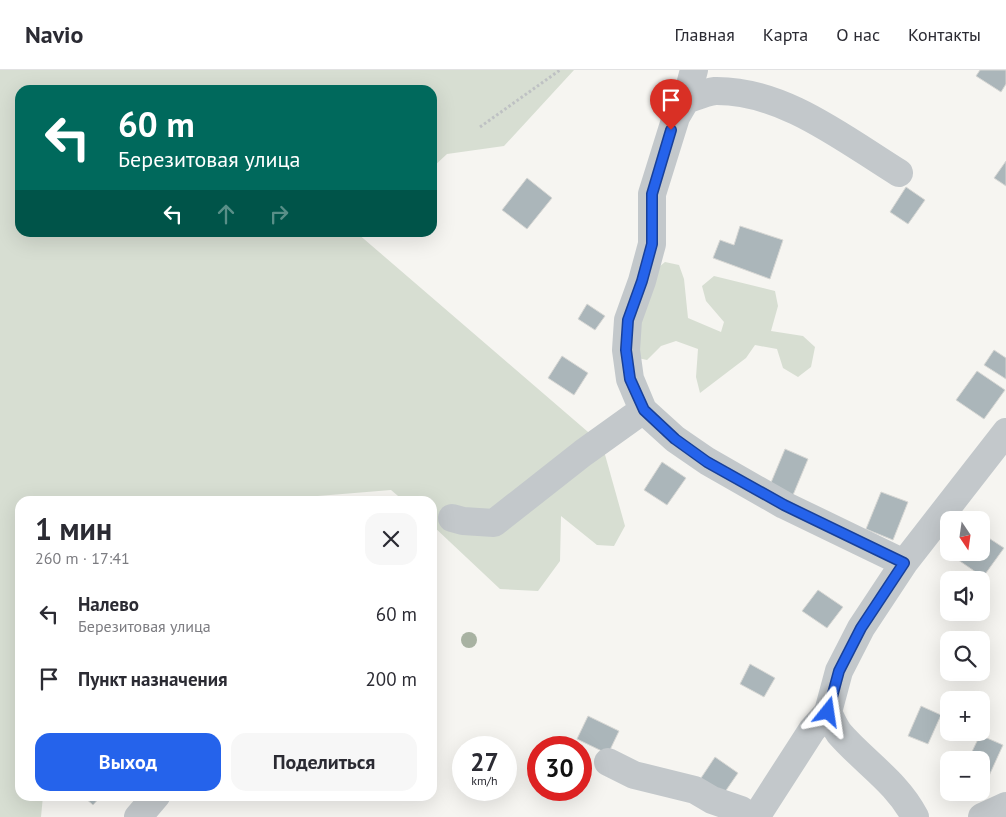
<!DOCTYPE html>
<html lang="ru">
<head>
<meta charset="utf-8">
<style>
	:root { --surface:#fff; --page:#f7f7f7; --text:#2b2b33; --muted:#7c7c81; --line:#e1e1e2; --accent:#2563eb }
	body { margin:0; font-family:"PT Sans",sans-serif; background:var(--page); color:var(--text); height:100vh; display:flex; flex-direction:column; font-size:19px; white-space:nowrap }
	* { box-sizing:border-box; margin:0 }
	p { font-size:16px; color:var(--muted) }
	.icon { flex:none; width:28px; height:28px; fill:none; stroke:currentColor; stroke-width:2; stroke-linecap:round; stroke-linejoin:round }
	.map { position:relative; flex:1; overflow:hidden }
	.side { position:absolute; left:15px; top:426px; width:422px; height:305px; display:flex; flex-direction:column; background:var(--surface); border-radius:15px; box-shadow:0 5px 20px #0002 }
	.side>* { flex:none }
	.banner { position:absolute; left:15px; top:15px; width:422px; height:152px; border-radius:15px; box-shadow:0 5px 20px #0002; background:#00695c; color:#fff; overflow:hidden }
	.needle { width:32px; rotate:167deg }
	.tools { position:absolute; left:940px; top:441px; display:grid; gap:10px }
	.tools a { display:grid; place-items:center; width:50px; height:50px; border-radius:10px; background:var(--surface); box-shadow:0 5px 20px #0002; font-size:25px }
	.speed { position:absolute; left:452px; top:666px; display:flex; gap:10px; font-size:25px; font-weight:700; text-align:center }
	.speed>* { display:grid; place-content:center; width:65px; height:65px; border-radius:50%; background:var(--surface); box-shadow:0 5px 20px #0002; line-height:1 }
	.speed small { font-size:12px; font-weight:400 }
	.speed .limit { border:8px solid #d22; background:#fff; color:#111 }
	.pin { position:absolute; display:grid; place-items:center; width:42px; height:42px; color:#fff; margin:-51px -21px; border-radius:50% 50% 50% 0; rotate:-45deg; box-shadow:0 0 5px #0007 }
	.pin .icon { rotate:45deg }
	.me { position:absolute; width:55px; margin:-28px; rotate:15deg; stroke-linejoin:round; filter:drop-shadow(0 0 4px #0008) }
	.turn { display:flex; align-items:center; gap:18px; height:105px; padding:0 20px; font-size:22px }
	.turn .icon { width:65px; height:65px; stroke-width:2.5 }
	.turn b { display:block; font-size:35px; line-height:42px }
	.lanes { display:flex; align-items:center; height:48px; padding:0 20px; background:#0003; justify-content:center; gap:25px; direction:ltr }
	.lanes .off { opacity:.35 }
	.round { display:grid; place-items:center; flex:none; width:52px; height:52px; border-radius:15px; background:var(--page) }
	.head { display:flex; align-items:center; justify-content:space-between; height:85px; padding:0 20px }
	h1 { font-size:30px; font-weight:800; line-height:38px }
	.primary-button { display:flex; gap:10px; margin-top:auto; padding:10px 20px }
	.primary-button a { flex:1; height:58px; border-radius:15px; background:var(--accent); color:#fff; font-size:20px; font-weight:800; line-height:58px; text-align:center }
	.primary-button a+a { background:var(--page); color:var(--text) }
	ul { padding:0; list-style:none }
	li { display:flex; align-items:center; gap:15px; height:65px; padding:0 20px }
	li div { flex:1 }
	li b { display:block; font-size:19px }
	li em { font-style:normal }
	header { display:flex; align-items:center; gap:30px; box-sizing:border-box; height:70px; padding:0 25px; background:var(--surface); border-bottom:1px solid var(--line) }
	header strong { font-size:24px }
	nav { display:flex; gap:28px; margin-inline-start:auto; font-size:18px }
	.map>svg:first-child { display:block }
	.green { fill:#d7ded2 }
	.building { fill:#abb6ba; stroke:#d7d7d4 }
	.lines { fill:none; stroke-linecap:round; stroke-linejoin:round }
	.path { stroke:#bec1c3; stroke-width:3; stroke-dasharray:2.5 2.5; stroke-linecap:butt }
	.minor { stroke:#c3c8cb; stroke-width:28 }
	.tree { fill:#a8b2a2 }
	.route-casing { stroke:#184099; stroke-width:12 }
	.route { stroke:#2563eb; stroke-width:9 }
</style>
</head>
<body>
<header>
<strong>Navio</strong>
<nav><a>Главная</a><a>Карта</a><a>О нас</a><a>Контакты</a></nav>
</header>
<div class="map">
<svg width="1006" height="747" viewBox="0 0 1006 747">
	<rect width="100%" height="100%" fill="#f6f5f1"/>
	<path class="green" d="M0,0H574L504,76L447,84L433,97L432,20H20V162L357,163L602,374L625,456L614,476L597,475L561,446L560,491L538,521L500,519L433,456L432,431H404L391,420L257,431H20V726H43L41,747H0Z
		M665,192L679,195L684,209L688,248L721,262L724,252L706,231L702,216L714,206L775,221L778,236L771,261L803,266L815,277L811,297L798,307L783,298L777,279L755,275L746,288L700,323L696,307L698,279L676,271L661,276L647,290L638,288L639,248L649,205Z"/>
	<path class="building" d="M980,0H1006V14L1001,22L976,6Z
		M1006,91V116L994,108Z
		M527,108L552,128L527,159L502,140Z
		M906,117L925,130L908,154L890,142Z
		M740,156L783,170L770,209L713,188L720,170L734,175Z
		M587,234L605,246L595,260L578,249Z
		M994,280L1006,288V309L984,295Z
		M562,286L588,303L574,325L548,308Z
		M977,301L1005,320L984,349L956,330Z
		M785,379L808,389L793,425L770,415Z
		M662,392L686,408L667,435L644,420Z
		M881,422L908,432L893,470L866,459Z
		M981,463L1004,478L983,507L954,487L957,482H981Z
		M818,520L843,537L827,558L802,541Z
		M750,594L775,608L764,627L740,614Z
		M921,636L941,645L928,674L908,666Z
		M588,646L619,661L608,684L577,669Z
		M980,665L1003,675L988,708L981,705V690H968Z
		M715,687L738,703L720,729L697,714Z
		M83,726H101L93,735Z"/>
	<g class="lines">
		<path class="path" d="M480,57L560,0"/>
		<path class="minor" d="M694,0L686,30L676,47L652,124V174L642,211L628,250L626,280L630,309L643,340L675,369L707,391L784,435L904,493
			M686,30C695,27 706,22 715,21C783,20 844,69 899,103
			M452,448L463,451L494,453L583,383L643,340
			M608,692L634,705L695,720L712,730L741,740L751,747
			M138,747L156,726
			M756,747L812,660L828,642
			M915,747C897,712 864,692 839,663C835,657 831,649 828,642L839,601L861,558L904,493L1006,362
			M982,747L1006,736"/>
	</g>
	<circle class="tree" cx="469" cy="570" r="8"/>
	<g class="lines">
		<defs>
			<path id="route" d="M671,60L652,124V174L642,211L628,250L626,280L630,309L644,340L675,369L707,392L784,435L904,493L861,558L839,601L828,642"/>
		</defs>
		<use href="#route" class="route-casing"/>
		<use href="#route" class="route"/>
	</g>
</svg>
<div class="tools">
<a><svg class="needle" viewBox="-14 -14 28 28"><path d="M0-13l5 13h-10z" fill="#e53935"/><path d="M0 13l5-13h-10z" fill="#7c7c81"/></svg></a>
<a><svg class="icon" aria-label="sound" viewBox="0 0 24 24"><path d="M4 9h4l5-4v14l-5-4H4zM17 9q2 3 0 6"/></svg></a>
<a><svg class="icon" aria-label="search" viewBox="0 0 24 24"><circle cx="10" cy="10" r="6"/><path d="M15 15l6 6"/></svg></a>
<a>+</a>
<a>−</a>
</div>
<div class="speed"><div>27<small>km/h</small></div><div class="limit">30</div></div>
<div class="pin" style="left:671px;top:60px;background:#d93025"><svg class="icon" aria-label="arrive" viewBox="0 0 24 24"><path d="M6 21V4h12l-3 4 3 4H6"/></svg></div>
<svg class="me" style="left:828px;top:642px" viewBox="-20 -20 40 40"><path d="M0-17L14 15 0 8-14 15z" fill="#2563eb" stroke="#fff" stroke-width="4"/></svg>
<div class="banner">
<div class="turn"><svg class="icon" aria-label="left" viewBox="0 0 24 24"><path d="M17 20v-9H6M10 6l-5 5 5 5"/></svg><div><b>60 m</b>Березитовая улица</div></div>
<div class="lanes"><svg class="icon" aria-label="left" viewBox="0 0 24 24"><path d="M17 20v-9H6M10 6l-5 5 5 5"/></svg><svg class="icon off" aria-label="ahead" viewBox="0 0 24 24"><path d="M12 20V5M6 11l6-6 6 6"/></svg><svg class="icon off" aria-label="right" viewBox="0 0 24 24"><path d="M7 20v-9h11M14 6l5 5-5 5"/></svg></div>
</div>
<section class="side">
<div class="head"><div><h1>1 мин</h1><p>260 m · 17:41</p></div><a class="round"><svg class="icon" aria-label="close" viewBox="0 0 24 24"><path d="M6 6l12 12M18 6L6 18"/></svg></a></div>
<ul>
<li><svg class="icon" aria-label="left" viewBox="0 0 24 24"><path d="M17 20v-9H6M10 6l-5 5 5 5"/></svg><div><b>Налево</b><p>Березитовая улица</p></div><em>60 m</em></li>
<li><svg class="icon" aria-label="arrive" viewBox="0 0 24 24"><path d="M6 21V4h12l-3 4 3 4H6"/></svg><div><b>Пункт назначения</b></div><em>200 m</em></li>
</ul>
<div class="primary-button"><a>Выход</a><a>Поделиться</a></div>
</section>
</div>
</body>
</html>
